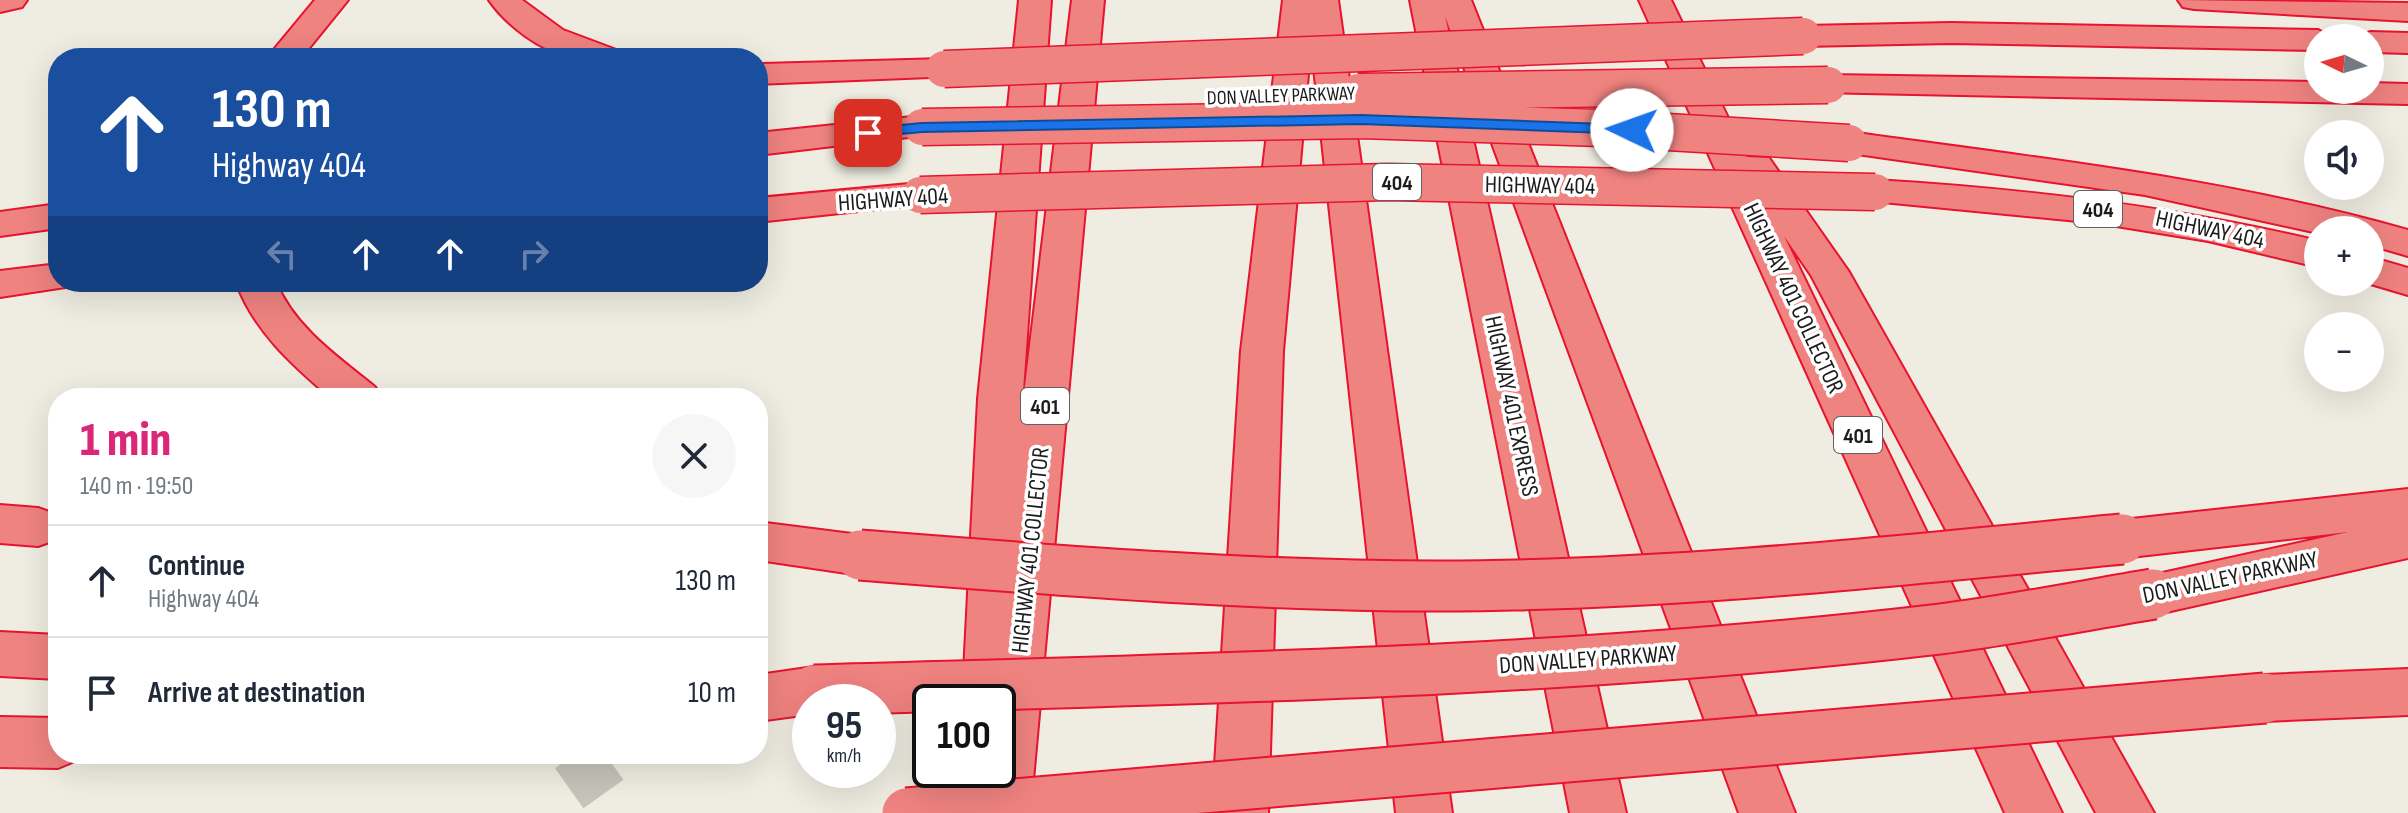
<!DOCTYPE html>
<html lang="en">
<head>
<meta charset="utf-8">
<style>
	:root { --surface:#fff; --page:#f6f6f7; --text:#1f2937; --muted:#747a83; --line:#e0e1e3; --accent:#db2777 }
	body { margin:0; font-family:"Sofia Sans Condensed",sans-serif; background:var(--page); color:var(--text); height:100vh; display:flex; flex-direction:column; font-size:30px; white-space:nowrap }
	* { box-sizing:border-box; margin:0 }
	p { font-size:26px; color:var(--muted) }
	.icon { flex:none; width:44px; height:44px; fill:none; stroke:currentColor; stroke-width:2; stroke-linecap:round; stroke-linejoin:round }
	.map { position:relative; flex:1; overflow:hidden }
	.panel { position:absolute; left:48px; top:388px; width:720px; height:376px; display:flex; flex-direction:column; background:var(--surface); border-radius:32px; box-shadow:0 8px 32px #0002 }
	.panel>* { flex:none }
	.top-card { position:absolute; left:48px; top:48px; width:720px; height:244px; border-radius:32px; box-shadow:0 8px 32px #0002; background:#1a4fa0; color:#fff; overflow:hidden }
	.needle { width:52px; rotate:275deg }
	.tools { position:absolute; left:2304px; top:24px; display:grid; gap:16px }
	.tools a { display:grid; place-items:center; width:80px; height:80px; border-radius:50%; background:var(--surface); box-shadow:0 8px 32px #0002; font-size:40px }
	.speed { position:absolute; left:792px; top:684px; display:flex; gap:16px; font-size:40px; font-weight:700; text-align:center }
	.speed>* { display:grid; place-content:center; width:104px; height:104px; border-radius:50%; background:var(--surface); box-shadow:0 8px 32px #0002; line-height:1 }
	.speed small { font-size:20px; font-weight:400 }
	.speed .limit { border:4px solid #111; border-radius:12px; background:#fff; color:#111 }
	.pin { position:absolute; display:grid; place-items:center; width:68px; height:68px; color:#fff; margin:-34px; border-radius:16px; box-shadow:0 4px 12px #0006 }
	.me { position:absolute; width:88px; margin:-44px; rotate:273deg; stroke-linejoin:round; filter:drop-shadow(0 0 6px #0008) }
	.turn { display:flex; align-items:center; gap:28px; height:168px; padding:0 32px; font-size:36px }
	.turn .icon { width:104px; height:104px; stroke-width:2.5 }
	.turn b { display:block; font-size:56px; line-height:68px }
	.lanes { display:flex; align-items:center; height:76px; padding:0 32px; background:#0003; justify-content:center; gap:40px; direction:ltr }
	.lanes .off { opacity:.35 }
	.round { display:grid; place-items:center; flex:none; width:84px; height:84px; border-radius:42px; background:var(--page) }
	.summary { display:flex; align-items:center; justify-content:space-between; height:136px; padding:0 32px }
	h1 { font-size:48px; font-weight:800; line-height:60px; color:var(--accent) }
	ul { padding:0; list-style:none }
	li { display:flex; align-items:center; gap:24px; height:112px; padding:0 32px; border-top:2px solid var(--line) }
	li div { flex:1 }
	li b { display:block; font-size:30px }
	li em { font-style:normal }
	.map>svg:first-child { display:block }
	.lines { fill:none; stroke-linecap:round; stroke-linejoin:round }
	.motorway-tunnel { stroke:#c5c3ba; stroke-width:49; stroke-dasharray:49 24; stroke-linecap:butt }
	.motorway-casing { stroke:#e8132f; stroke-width:4 }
	.motorway { fill:#ef8380; fill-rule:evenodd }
	.motorway-bridge-far1-casing { stroke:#e8132f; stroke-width:39; stroke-linecap:butt }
	.motorway-bridge-casing { stroke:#e8132f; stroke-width:53; stroke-linecap:butt }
	.motorway-bridge-far1 { stroke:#ef8380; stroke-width:36 }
	.motorway-bridge { stroke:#ef8380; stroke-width:49 }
	.route { fill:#1a73e8; stroke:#114b97; stroke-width:2 }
	.labels { text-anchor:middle; stroke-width:7; stroke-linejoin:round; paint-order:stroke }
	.far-street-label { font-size:20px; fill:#1c1c1c; stroke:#fff }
	.shield { fill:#fff; stroke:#606060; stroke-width:2 }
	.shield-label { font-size:22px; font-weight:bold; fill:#1c1c1c }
	.street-label { font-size:24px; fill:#1c1c1c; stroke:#fff }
</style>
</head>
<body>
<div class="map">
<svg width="2408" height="813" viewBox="0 0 2408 813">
	<rect width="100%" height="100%" fill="#efede1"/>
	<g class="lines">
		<path class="motorway-tunnel" d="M575,754L617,813"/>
		<defs>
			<path id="motorway" d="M0,0H27L22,7L0,12Z
				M315,0H348L301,58H267Z
				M489,0H522L563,30L619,51L624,58C607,58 588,61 572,58C541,51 507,26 489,0Z
				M1019,0H1051L1021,419L1072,0H1104L1030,813H974L979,770H998V702H987L988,694L971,688L964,672L978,399Z
				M1283,0H1338L1452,813H1396L1311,41L1283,351L1268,813H1212L1241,351Z
				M1410,0H1471L1795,813H1739L1445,16L1626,813H1570Z
				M1639,0H1671L1747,157L1769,158L1849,272L2154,813H2096L1811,275L1784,236L2062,813H2005Z
				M2178,0L2408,3V21L2194,9L2183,7Z
				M1951,23L2318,30L2333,38H2318V50L1951,43L1803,46L1792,43L1787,36L1792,29L1803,26Z
				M2370,32L2408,33V53L2370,52V38H2356Z
				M944,59L956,62L961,69L956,76L758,84V64Z
				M1828,75L2318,82V90H2370V83L2408,84V104L1816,92L1811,85L1816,78Z
				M922,116L934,120L940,127L934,134L758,155V133Z
				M1849,132C2036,158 2226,178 2408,230V256L2370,245V230L2318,233L2145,195L1836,151L1831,143L1836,135Z
				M1875,180C2025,189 2172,206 2318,241V267L2208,241L2098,223L1862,200L1856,192L1862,184Z
				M920,183L933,187L939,195L933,203L758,222V198Z
				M58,204V228L0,236V212Z
				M2370,257L2408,268V295L2364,282H2370Z
				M58,264V282H75L72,286L0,297V271Z
				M236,282H276C294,327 338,357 375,387L382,398H331C292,365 254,331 236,282Z
				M2408,489V558L2153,615L2135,609L2128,594L2135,579L2348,532L2122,558L2105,553L2098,539L2105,525L2122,520Z
				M0,505L38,508L55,514L58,520L55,540L38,546L0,543Z
				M758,522L860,535L877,541L884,555L877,569L860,575L758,560Z
				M0,632L58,635V679L0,676Z
				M814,667L833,674L840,690L835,702H810V714L758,721V675Z
				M2408,669V715L2265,721L2246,715L2238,698L2246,681L2265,675Z
				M0,717L58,718V754H80L77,760L58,768L0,767Z"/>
		</defs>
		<use href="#motorway" class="motorway-casing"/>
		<use href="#motorway" class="motorway"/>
		<defs>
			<path id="motorway-bridge-far1" d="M944,69L1803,36
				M1358,92L1828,85
				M922,127L1361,120L1601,128L1849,143
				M920,195L1387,182L1875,192"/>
			<path id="motorway-bridge" d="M860,555C1052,570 1245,586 1437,586C1666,586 1894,561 2122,539
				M814,690C1189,679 1567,673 1940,629C2011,620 2082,606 2153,594
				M907,813L2265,698"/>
		</defs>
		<use href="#motorway-bridge-far1" class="motorway-bridge-far1-casing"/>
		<use href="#motorway-bridge" class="motorway-bridge-casing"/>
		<use href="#motorway-bridge-far1" class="motorway-bridge-far1"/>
		<use href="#motorway-bridge" class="motorway-bridge"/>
	</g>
	<path class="route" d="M1361,115L1632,125L1640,130L1632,134L1361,124L922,132L868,137L860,133L868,128L922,123Z"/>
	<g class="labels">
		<g class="far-street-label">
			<text transform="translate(1281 95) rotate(-2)" y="7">DON VALLEY PARKWAY</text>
		</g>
		<g class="shield">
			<rect x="1373" y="164" width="48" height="36" rx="6"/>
			<rect x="2074" y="191" width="48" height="36" rx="6"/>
			<rect x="1021" y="388" width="48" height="36" rx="6"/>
			<rect x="1834" y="417" width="48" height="36" rx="6"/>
		</g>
		<g class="shield-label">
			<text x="1397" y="190">404</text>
			<text x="2098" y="217">404</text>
			<text x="1045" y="414">401</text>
			<text x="1858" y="443">401</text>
		</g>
		<g class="street-label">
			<text transform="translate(1540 185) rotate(1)" y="8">HIGHWAY 404</text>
			<text transform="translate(893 199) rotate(-4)" y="8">HIGHWAY 404</text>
			<text transform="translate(2210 229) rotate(12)" y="8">HIGHWAY 404</text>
			<text transform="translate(1794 298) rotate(65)" y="8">HIGHWAY 401 COLLECTOR</text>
			<text transform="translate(1512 406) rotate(78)" y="8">HIGHWAY 401 EXPRESS</text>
			<text transform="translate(1030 550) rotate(-84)" y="8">HIGHWAY 401 COLLECTOR</text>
			<text transform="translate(2230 577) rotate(-12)" y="8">DON VALLEY PARKWAY</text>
			<text transform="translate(1588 659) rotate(-4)" y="8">DON VALLEY PARKWAY</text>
		</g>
	</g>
</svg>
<div class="tools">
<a><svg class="needle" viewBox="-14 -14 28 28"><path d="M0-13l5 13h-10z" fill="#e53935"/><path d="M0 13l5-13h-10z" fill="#747a83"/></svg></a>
<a><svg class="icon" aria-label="sound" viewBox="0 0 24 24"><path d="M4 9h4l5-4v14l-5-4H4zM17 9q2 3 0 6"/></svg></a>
<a>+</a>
<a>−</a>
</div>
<div class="speed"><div>95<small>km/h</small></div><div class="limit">100</div></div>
<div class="pin" style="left:868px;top:133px;background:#d93025"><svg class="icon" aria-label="arrive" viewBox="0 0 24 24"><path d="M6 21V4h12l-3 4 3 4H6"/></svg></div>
<svg class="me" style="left:1632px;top:130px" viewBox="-20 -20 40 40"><circle r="19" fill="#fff"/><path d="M0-13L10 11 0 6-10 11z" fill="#1a73e8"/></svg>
<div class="top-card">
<div class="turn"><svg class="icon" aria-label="ahead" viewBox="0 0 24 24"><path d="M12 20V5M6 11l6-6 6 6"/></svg><div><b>130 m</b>Highway 404</div></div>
<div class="lanes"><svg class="icon off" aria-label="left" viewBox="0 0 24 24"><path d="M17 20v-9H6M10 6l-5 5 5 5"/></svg><svg class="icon" aria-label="ahead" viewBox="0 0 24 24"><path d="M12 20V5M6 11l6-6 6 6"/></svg><svg class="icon" aria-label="ahead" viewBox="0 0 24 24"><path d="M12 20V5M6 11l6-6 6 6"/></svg><svg class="icon off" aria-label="right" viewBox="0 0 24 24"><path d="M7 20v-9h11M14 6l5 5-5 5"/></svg></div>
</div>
<section class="panel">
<div class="summary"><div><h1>1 min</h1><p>140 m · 19:50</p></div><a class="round"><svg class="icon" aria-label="close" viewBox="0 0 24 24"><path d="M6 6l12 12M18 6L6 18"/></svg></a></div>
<ul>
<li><svg class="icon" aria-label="ahead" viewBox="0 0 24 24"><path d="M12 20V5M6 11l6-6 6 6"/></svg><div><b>Continue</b><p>Highway 404</p></div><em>130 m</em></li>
<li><svg class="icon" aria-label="arrive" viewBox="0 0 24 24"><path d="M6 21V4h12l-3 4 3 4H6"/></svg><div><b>Arrive at destination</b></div><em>10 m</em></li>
</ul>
</section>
</div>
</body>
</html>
